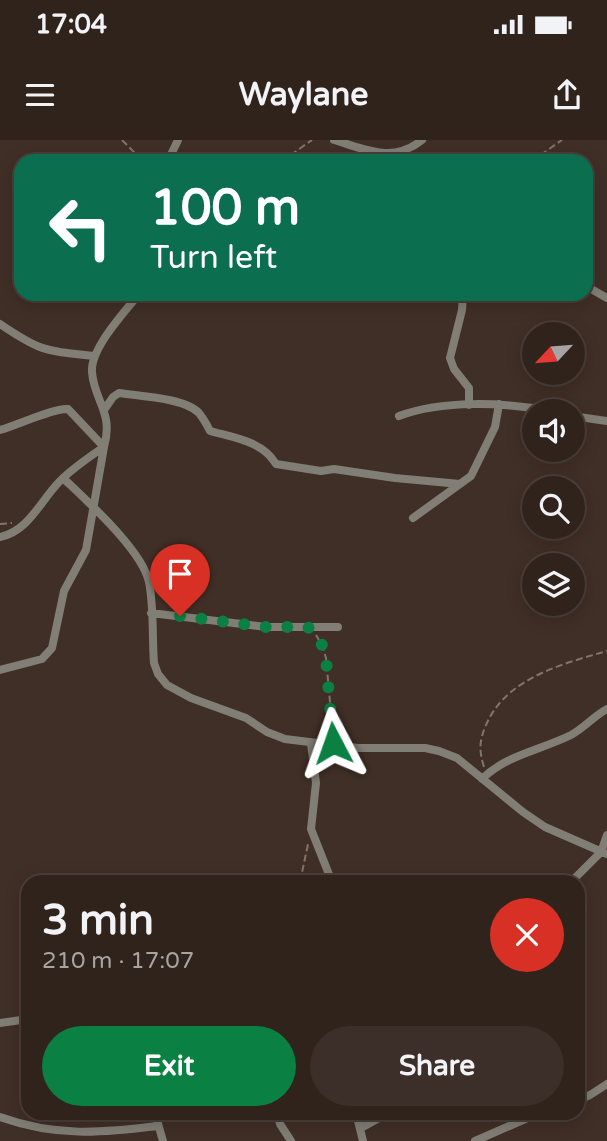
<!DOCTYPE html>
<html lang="en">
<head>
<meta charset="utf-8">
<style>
	:root { --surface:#30231c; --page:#3c2f29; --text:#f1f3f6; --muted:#a8a4a3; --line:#4b403b; --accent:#0b8043 }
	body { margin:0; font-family:"Varela Round",sans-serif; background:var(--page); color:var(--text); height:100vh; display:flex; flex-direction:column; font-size:26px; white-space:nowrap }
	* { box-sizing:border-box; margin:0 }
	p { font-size:23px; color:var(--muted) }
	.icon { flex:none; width:38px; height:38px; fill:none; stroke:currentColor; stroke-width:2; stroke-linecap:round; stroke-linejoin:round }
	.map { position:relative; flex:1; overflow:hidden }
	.details { position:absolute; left:21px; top:735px; width:564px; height:245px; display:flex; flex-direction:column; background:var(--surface); border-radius:21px; box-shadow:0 4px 18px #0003,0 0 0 2px var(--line) }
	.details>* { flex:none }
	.hud { position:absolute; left:14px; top:14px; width:579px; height:147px; border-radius:21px; box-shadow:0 4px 18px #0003,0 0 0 2px var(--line); background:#0b6e4f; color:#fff; overflow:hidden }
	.needle { width:46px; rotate:244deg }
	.buttons { position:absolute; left:522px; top:182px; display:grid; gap:14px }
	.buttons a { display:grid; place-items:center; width:63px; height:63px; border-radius:50%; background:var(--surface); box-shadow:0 4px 18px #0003,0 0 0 2px var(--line); font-size:35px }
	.pin { position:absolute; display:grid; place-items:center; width:60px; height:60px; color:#fff; margin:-72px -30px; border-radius:50% 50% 50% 0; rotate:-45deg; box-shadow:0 0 7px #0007 }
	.pin .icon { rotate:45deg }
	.me { position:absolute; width:77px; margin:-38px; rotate:356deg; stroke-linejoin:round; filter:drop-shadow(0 0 5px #0008) }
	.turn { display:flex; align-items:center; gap:24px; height:147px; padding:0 21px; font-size:32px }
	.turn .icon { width:91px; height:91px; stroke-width:2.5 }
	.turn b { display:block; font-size:49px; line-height:60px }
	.round { display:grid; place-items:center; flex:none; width:74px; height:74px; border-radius:37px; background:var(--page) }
	.head { display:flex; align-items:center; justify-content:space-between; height:119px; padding:0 21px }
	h1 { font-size:42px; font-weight:700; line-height:52px }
	.primary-button { display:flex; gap:14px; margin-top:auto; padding:14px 21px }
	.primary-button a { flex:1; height:80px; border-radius:42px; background:var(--accent); color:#fff; font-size:28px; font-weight:700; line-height:80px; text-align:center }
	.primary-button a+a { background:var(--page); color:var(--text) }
	.status { display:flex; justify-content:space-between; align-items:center; height:49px; padding:0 35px; background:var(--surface); direction:ltr }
	.status svg { height:19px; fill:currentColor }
	header { display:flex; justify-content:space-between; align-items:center; height:91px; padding:0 21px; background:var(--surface); font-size:32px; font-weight:700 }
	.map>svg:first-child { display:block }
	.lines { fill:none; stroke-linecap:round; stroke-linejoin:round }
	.path { stroke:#83736c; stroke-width:2; stroke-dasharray:7 3.5; stroke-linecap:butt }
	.minor { stroke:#817e75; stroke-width:8 }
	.route { stroke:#0b8043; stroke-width:12; stroke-dasharray:0 21.6 }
</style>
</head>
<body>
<div class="status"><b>17:04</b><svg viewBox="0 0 49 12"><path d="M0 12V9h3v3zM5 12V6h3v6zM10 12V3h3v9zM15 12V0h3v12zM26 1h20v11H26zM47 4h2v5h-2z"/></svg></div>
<header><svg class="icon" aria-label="menu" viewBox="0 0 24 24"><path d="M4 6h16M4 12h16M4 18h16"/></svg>Waylane<svg class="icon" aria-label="share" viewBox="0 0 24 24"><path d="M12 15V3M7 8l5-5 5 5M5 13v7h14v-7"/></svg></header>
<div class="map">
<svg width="607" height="1001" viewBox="0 0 607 1001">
	<rect width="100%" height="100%" fill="#402f26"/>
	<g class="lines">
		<path class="path" d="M122,0L143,21
			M282,21L312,0
			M532,21L562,0
			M0,384L12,383
			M316,495L322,505L326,518L333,595
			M484,627C479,611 479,601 486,585C506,538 562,524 607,511
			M300,742L308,704"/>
		<path class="minor" d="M334,0C365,9 393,24 422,0
			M168,21L178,0
			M586,146L607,158
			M463,154L462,170L450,218L454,229L469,248V265
			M0,184C41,212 46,211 95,216
			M104,270L113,257L119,253C139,256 185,258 199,273C203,278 207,285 210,291C235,298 262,301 276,324L321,331L334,329L395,338L460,344
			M399,276C442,260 504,262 549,271
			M572,276L607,281
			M0,290C18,285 53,268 68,269L104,307L86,410L64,451L52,508L42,519L0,530
			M63,338C87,361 142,410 149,442C154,467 152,497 154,523L158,534L167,545L191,558L246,578L267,592L285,599L358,608H425L439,611L457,618L523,672L545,687L607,714
			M413,378L471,336L495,287L499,264
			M0,397C29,391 40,361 60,341C73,328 89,317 104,307C114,272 94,261 92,232C90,209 125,171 139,154
			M151,473L266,487H338
			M311,604L316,643L311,689L332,742
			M482,639C506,615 541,610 571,595C584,588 594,576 607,569
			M571,742L601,712L607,695
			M0,883L28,879
			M578,960L590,955L607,944
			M155,973L163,1001
			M277,973L280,984L291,1001
			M356,973L363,1001
			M0,977C56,997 101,993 158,986
			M361,988L388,973
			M475,1001L539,973"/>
	</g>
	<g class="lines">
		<path class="route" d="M180,476L266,487H308L322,505L326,518L333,603"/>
	</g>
</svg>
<div class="buttons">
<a><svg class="needle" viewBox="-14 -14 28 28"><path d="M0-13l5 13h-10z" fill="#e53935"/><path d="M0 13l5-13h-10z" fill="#a8a4a3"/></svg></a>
<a><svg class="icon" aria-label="sound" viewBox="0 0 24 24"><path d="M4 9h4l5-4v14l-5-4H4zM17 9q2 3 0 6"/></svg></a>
<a><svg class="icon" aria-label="search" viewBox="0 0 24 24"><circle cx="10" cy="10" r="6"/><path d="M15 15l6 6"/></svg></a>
<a><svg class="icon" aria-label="layers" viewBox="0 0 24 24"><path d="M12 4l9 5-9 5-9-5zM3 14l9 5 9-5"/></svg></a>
</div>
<div class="pin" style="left:180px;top:476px;background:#d93025"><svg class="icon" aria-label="arrive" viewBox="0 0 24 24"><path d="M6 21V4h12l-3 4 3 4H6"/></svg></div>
<svg class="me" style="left:333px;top:603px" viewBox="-20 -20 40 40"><path d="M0-17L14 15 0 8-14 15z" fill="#0b8043" stroke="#fff" stroke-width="4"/></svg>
<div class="hud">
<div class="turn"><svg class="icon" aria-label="left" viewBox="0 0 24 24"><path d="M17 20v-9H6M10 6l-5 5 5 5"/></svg><div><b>100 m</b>Turn left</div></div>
</div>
<section class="details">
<div class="head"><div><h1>3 min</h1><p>210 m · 17:07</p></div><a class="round" style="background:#d93025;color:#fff"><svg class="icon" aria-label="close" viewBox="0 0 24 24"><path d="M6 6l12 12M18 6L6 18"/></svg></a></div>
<div class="primary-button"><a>Exit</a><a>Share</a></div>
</section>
</div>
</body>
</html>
